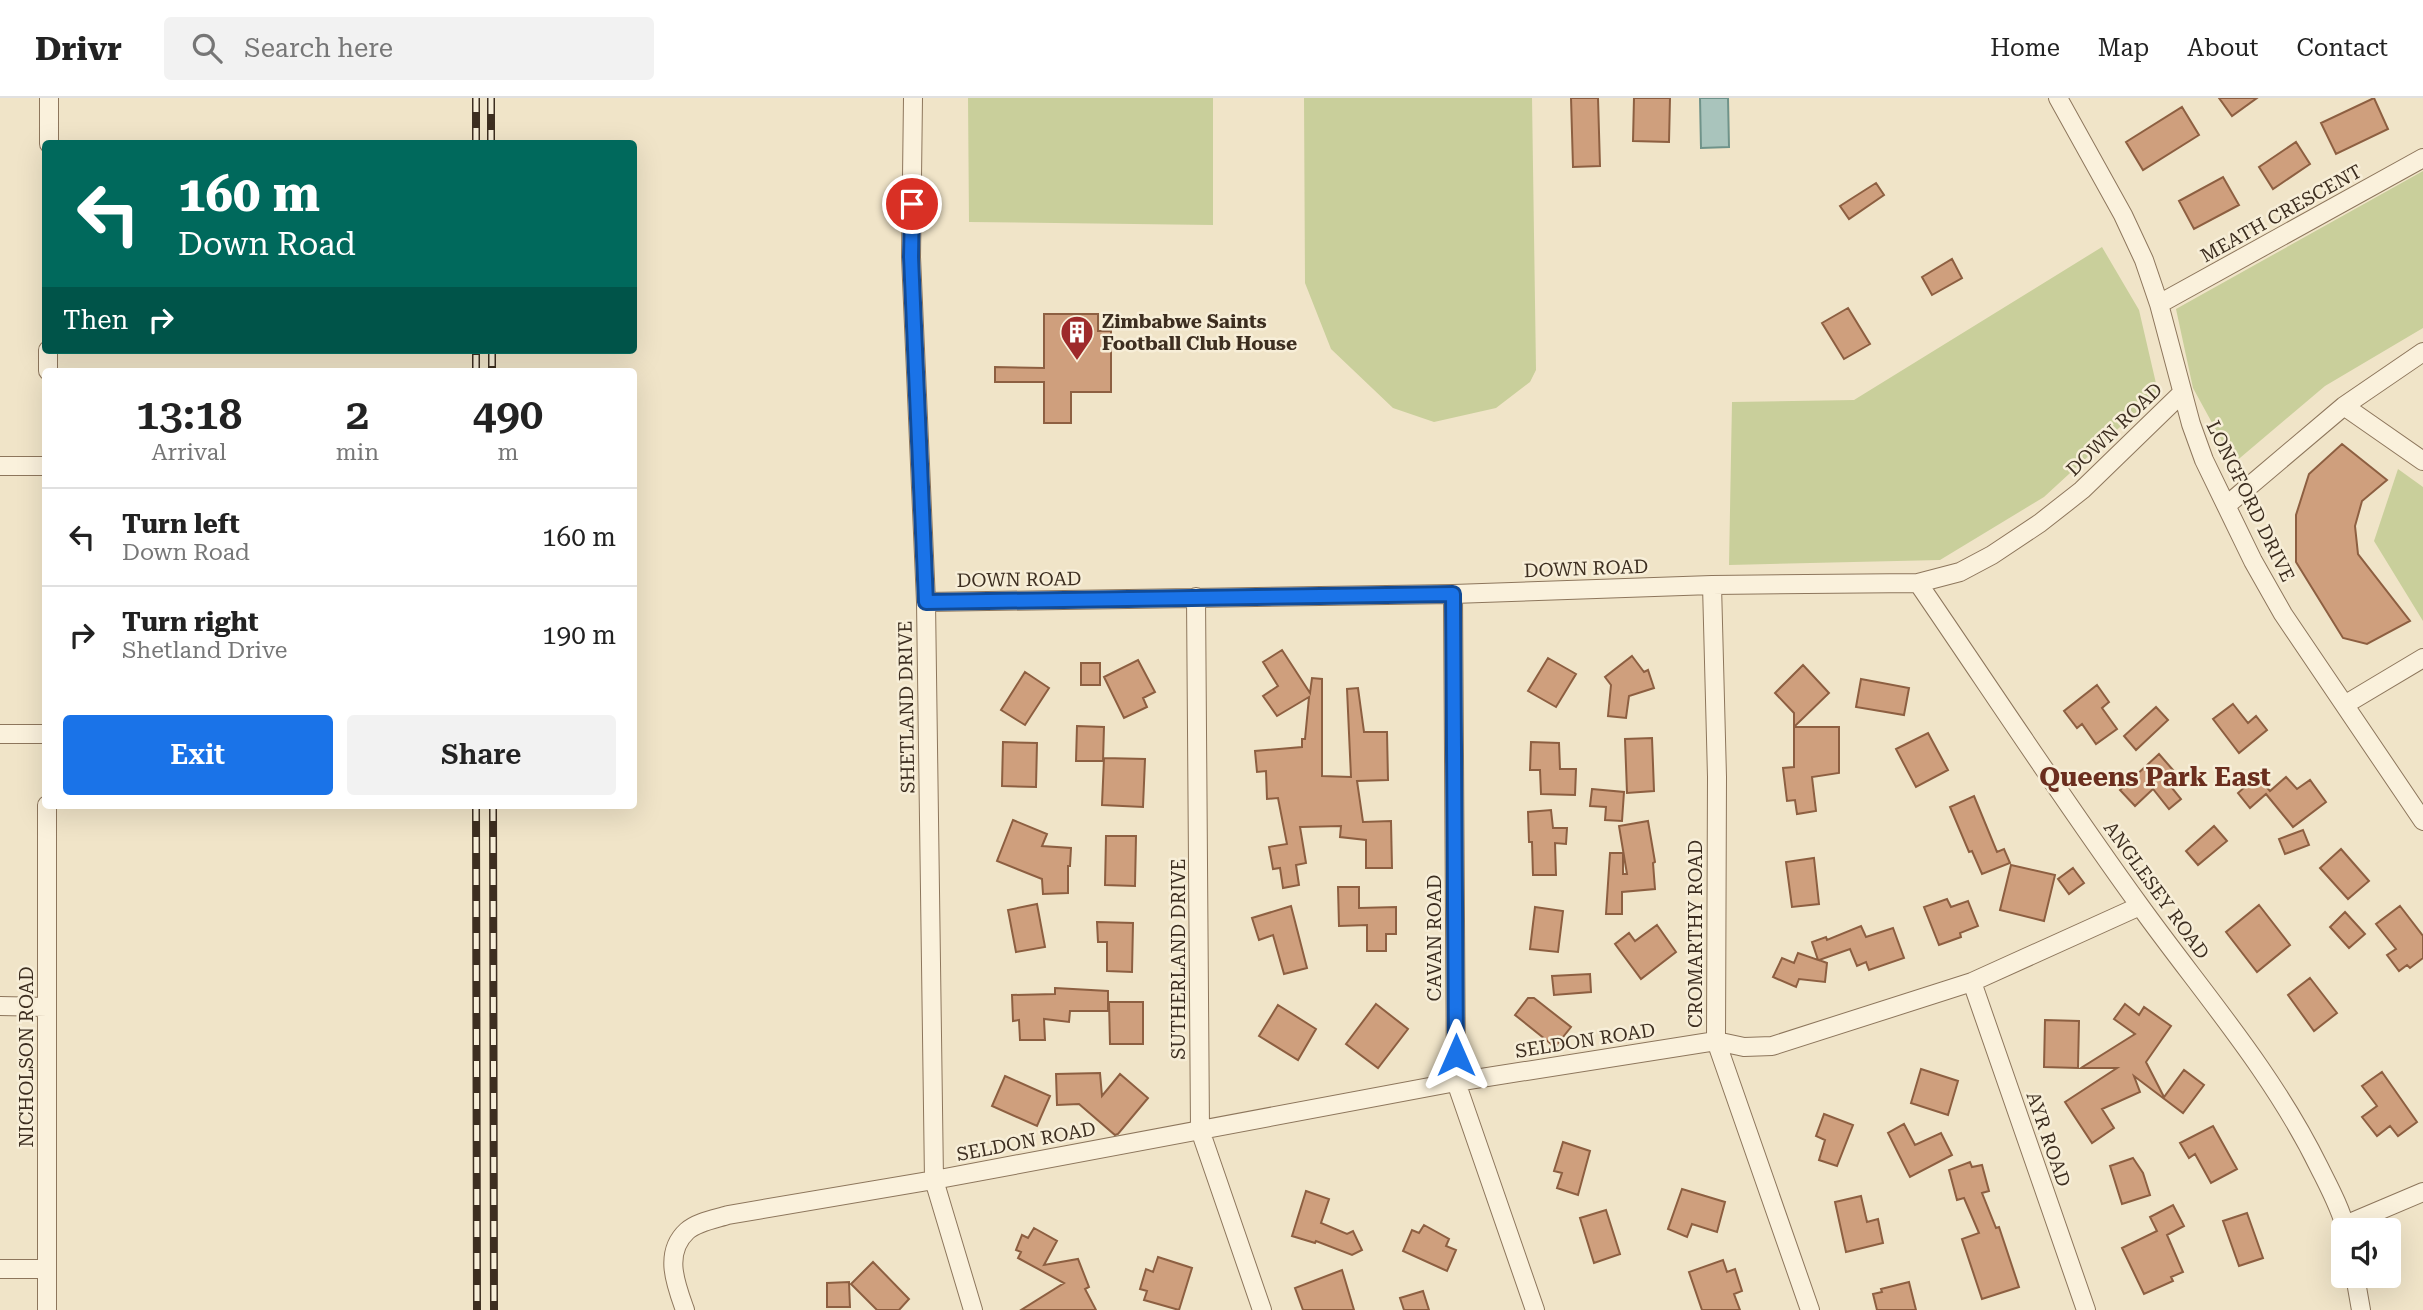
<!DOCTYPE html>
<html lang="en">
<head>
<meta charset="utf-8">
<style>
	:root { --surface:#fff; --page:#f2f2f2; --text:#222; --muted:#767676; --line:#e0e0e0; --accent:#1a73e8 }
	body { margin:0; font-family:"Roboto Serif",serif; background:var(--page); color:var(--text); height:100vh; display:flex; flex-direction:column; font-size:26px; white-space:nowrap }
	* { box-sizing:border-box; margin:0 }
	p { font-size:23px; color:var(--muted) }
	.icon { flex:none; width:38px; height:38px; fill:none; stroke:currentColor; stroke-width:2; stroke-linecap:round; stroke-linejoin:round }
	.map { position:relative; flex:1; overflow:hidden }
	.details { position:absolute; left:42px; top:270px; width:595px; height:441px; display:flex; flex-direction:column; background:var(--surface); border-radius:7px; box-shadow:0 7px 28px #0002 }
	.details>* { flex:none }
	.top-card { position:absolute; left:42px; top:42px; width:595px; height:214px; border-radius:7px; box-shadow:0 7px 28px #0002; background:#00695c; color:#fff; overflow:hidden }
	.controls { position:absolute; left:2331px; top:1120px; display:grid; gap:14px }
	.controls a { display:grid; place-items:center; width:70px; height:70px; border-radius:7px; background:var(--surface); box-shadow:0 7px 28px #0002; font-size:35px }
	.pin { position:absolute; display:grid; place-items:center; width:60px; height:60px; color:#fff; margin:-30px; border:4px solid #fff; border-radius:50%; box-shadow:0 2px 7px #0007 }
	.me { position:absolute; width:77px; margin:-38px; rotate:0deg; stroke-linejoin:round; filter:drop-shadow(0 0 5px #0008) }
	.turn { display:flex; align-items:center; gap:24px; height:147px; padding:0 21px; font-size:32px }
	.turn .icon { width:91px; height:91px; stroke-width:2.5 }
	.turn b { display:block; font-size:49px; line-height:60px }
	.then { display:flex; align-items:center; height:66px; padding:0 21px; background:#0003; gap:14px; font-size:26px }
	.eta { display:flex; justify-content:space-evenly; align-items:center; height:119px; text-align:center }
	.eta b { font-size:42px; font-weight:600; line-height:49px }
	.cta { display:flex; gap:14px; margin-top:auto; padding:14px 21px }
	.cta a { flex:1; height:80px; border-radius:7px; background:var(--accent); color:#fff; font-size:28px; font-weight:600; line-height:80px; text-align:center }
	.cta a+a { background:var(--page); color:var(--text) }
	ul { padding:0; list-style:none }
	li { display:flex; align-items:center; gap:21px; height:98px; padding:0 21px; border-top:2px solid var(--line) }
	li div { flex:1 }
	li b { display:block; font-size:26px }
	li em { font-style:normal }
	header { display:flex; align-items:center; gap:42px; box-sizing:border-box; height:98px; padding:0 35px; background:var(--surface); border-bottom:2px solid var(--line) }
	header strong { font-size:33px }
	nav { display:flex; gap:38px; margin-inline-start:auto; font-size:24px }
	.search { width:490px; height:63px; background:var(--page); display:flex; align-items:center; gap:18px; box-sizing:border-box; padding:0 24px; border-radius:7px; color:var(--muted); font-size:26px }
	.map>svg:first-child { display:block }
	.green { fill:#c9cf9b }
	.water { fill:#a9c4bc; stroke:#6f938a; stroke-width:2 }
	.building { fill:#cf9f7d; stroke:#8d5f41; stroke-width:2 }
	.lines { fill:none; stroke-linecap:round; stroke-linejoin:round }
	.street-casing { stroke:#8d765c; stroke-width:20 }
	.street { stroke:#faf1dc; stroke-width:18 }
	.rail-casing { stroke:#3d2e20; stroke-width:8 }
	.rail { stroke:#f7eed8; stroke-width:5; stroke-dasharray:16; stroke-linecap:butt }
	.route-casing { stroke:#114b97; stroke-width:18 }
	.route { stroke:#1a73e8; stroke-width:12 }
	.labels { text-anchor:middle; stroke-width:5; stroke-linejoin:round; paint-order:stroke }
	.street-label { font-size:19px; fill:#3d2e20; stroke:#f7eed8 }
	.poi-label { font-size:19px; font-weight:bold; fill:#3d2e20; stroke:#f7eed8; text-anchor:start }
	.district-label { font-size:26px; font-weight:bold; fill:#6b2e1e; stroke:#f7eed8 }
</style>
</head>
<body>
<header>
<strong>Drivr</strong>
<div class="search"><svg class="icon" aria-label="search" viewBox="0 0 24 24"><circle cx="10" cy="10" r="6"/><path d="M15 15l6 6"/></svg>Search here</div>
<nav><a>Home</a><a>Map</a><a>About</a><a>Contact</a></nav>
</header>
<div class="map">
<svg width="2423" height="1212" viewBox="0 0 2423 1212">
	<rect width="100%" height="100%" fill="#f0e4c8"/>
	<path class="green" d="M968,0H1213V127L969,124Z
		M1304,0H1532L1536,272L1530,284L1496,310L1434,324L1393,310L1331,251L1305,185Z
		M2423,73V230L2325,288L2234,365L2193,290L2176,211Z
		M2102,149L2139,212L2158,294L2044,399L1940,462L1729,467L1732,304L1854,302Z
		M2398,371L2423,389V523L2374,443Z"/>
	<path class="water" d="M1700,0H1728L1729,49L1701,50Z"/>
	<path class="building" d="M1571,0H1598L1600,68L1573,69Z
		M1634,0H1670L1669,44L1633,43Z
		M2219,0H2257L2232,18Z
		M2374,0L2388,31L2336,56L2321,25Z
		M2182,9L2199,37L2143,72L2126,44Z
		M2296,44L2310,66L2273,91L2259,69Z
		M2223,79L2239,107L2194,131L2179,103Z
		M1876,85L1884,97L1849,121L1840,108Z
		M1952,161L1962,180L1932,197L1922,179Z
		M1848,210L1870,246L1844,261L1822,225Z
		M1044,216H1098V233H1111V294H1071V325H1044V284H995V269L1044,270Z
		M2342,346L2387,382L2362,403L2355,428L2358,456L2410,523L2367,546L2343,540L2296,464V417L2309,376Z
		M1282,552L1310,595L1312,580L1322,581V678L1351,679L1347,591L1358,590L1364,634H1387L1388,682L1357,683L1363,724L1391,723L1392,770H1366V742L1340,739L1341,728L1300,729L1306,765L1296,767L1299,787L1283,790L1280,770L1273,771L1269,749L1287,746L1278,700L1267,701L1266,673L1257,674L1255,653L1302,649V641H1305L1309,599L1277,618L1263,598L1278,588L1263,564Z
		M1632,558L1644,574L1648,572L1654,590L1629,598L1626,620L1608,618L1611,587L1605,579Z
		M1548,560L1576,576L1556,609L1528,593Z
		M1138,562L1155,594L1143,600L1147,609L1124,620L1104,579Z
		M1081,565H1100V587H1081Z
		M1803,567L1829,595L1794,629V615L1775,595Z
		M1025,574L1049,590L1025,627L1001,612Z
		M1861,581L1909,590L1904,617L1856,609Z
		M2097,587L2109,604L2102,610L2117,631L2096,646L2082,626L2077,630L2064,613Z
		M2233,606L2248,625L2256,618L2267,632L2239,655L2213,621Z
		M2156,609L2168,622L2136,652L2124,638Z
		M1077,628L1104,629L1103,663H1076Z
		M1794,629H1839V675L1812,679L1816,713L1797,716L1795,702L1787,703L1783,670L1794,669Z
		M1928,635L1948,672L1916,689L1896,651Z
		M1652,640L1654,693L1627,695L1625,641Z
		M1003,644L1037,645L1036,689L1002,688Z
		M1531,644L1559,645L1560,671H1576L1575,697L1541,696L1540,672H1530Z
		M2159,656L2173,672L2164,680L2181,701L2169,711L2153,691L2135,708L2120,692Z
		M1104,660L1145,661L1143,709L1102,707Z
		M2257,678L2270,693L2286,679L2297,691L2310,682L2326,704L2293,729L2266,696L2250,710L2238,695Z
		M1592,691L1624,694L1622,723L1605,722L1606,709L1590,708Z
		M1974,698L1997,754L2004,751L2010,765L1982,776L1972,753L1969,754L1950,709Z
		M1551,712L1553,730H1567L1566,746L1555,745L1556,777H1533L1532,744H1529L1528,714Z
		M1013,722L1047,736L1042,748L1071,750L1070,768H1068V795L1043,796L1042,781L997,763Z
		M1648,723L1655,764L1653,765L1655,791L1622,794V816H1606L1610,755H1623V776H1627L1619,728Z
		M2214,728L2227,743L2198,767L2186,753Z
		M2303,732L2309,747L2285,756L2279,741Z
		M1106,738H1136L1135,788L1105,787Z
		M2341,751L2369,783L2348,801L2320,770Z
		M1814,760L1819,806L1792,809L1786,764Z
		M2011,767L2055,777L2044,823L2000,812Z
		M2073,770L2084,785L2069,796L2058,781Z
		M1338,789H1359V810L1396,809V836H1386V853H1367V827L1339,828Z
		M1947,801L1951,809L1968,803L1978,828L1960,835L1961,839L1939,847L1924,809Z
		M1037,806L1045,849L1016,854L1008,812Z
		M2259,807L2290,847L2257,874L2226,834Z
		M1291,808L1307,870L1284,876L1273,837L1259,842L1252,820Z
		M2400,808L2423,838V860L2410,870L2407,867L2399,873L2387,857L2396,851L2376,826Z
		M1535,809L1563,813L1558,854L1530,851Z
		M2345,814L2365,836L2349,850L2330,829Z
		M1097,824L1133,825L1132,874L1107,873V844H1098Z
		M1657,827L1676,854L1641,881L1615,846L1629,835L1635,843Z
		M1861,828L1866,839L1893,830L1904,860L1869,872L1866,864L1857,868L1850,851L1819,862L1827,865L1825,884L1799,881L1796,889L1773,879L1782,860L1794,865L1798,855L1818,862L1812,844L1826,839L1827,842Z
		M1590,876L1591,894L1554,897L1552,878Z
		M2310,880L2337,915L2314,933L2288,897Z
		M1055,890L1108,893V913H1070L1069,924L1044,921L1045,942H1020L1019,922L1013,923L1012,897L1055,896Z
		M1528,900H1534L1571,929L1555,949L1515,917Z
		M1109,904H1143V946H1110Z
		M1376,906L1408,931L1378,970L1346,946Z
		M2125,906L2139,917L2144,909L2171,928L2146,964L2164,999L2184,972L2204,987L2183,1015L2134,978L2140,994L2102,1011L2114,1030L2092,1045L2065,1004L2117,970H2081L2135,936L2114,921Z
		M1278,907L1316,931L1298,962L1259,938Z
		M2045,922L2079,923L2078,970L2044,969Z
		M1921,971L1958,983L1948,1017L1911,1005Z
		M2382,974L2417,1024L2398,1038L2390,1028L2377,1038L2362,1019L2377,1008L2362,988Z
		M1100,975L1102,998L1120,976L1148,1000L1118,1036L1115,1037L1079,1006L1057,1007L1056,976Z
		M1005,978L1050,998L1037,1028L992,1008Z
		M1824,1016L1853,1027L1837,1068L1819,1062L1825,1042L1816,1038Z
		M1904,1026L1915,1047L1941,1035L1952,1057L1910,1079L1888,1035Z
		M2213,1028L2237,1071L2211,1085L2195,1056L2189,1060L2180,1045Z
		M1563,1044L1590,1053L1578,1097L1557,1090L1562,1075L1554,1073Z
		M2133,1060L2143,1075L2150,1097L2122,1106L2110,1068Z
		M1970,1064L1972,1069L1982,1067L1989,1093L1982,1095L1996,1130L1999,1129L2019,1189L1982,1201L1962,1141L1979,1135L1964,1100L1957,1102L1949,1072Z
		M1682,1091L1725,1104L1717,1134L1692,1126L1687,1139L1668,1131Z
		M1306,1093L1329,1101L1321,1125L1347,1136L1353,1133L1362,1152L1352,1157L1316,1143L1315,1145L1292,1138Z
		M1861,1098L1867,1124L1878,1121L1883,1145L1846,1154L1835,1104Z
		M2173,1107L2184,1128L2167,1137L2183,1174L2171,1179L2173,1183L2144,1196L2122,1150L2157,1133L2150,1119Z
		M1606,1112L1620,1156L1594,1165L1580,1120Z
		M2247,1115L2263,1160L2239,1168L2223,1123Z
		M1424,1127L1449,1141L1446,1148L1456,1152L1447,1173L1403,1153L1412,1132L1419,1135Z
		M1034,1130L1057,1143L1044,1167L1078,1161L1089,1189L1085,1191L1096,1212H1021L1064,1185L1018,1160L1021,1154L1016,1152L1022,1137L1028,1140Z
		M1158,1159L1192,1170L1179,1212L1144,1202L1147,1193L1140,1191L1146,1171L1153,1174Z
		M1723,1162L1727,1174L1735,1171L1742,1193L1734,1196L1740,1212H1702L1689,1174Z
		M873,1164L909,1201L899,1212H877L851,1186Z
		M1342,1172L1354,1212H1303L1295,1190Z
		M849,1184L850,1209H827V1185Z
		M1909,1184L1916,1212H1877L1873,1196L1882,1194L1881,1191Z
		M1423,1193L1429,1212H1404L1400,1200Z"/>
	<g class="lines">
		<defs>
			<path id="street" d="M913,0L911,159L926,504L934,1082L973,1212
				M2058,0L2123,117L2144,162L2159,206L2191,326L2204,362L2253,463L2283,516L2423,723
				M49,46V0
				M2159,206L2423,60
				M48,273V252
				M2344,308L2423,363
				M0,368H46
				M2227,407L2344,308L2423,254
				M1918,485C1992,593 2063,702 2140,808C2202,894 2272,973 2319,1069C2329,1089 2341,1111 2346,1132
				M1712,487L1717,679L1716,943L1810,1212
				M1453,496L1456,984L1535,1212
				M1196,499L1200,1032L1262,1212
				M926,504L1453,496L1712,487L1918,485L1960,474L1992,457L2040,425L2082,392L2181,296
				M2346,606L2423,560
				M0,636H46
				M1972,884L2086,1212
				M0,908L47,909
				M2345,1127L2423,1094
				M0,1171H47
				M2355,1178L2361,1212
				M47,1212V707
				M685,1212C676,1187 663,1155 687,1133C697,1124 715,1121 728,1117L934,1082L1456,984L1716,943L1744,949L1772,948L1972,884L2140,808"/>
		</defs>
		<use href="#street" class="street-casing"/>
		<use href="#street" class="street"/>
		<defs>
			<path id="rail" d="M491,0V46
				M476,46V0
				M492,252V273
				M476,273V252
				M476,707L477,1212
				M493,707L494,1212"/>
		</defs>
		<use href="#rail" class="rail-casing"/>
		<use href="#rail" class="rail"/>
	</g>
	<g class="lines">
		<defs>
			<path id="route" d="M912,106L911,159L926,504L1453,496L1456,957"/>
		</defs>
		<use href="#route" class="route-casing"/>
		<use href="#route" class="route"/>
	</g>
	<defs>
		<symbol id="building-pin" viewBox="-11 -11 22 30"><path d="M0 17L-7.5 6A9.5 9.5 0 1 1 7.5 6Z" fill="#9e2a2b" stroke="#f7eed8"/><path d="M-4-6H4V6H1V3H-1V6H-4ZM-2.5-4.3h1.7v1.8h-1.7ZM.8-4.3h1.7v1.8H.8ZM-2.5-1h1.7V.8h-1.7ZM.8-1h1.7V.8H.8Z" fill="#fff"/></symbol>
	</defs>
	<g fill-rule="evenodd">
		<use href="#building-pin" x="1058" y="215" width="38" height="52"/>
	</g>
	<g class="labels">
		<g class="street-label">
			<text transform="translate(2281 115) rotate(-29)" y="7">MEATH CRESCENT</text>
			<text transform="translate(2114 331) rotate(-44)" y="7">DOWN ROAD</text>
			<text transform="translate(2251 403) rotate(64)" y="7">LONGFORD DRIVE</text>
			<text transform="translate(1586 470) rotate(-2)" y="7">DOWN ROAD</text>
			<text transform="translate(1019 481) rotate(-1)" y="7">DOWN ROAD</text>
			<text transform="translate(906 609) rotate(-91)" y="7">SHETLAND DRIVE</text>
			<text transform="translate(2157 792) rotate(54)" y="7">ANGLESEY ROAD</text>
			<text transform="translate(1695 836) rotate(-90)" y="7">CROMARTHY ROAD</text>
			<text transform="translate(1434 840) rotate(-90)" y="7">CAVAN ROAD</text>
			<text transform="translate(1178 861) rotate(-90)" y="7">SUTHERLAND DRIVE</text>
			<text transform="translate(1585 942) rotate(-9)" y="7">SELDON ROAD</text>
			<text transform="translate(26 959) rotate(-90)" y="7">NICHOLSON ROAD</text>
			<text transform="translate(2049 1041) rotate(71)" y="7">AYR ROAD</text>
			<text transform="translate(1026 1043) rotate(-11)" y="7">SELDON ROAD</text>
		</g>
		<g class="poi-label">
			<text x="1102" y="230">Zimbabwe Saints<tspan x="1102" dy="22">Football Club House</tspan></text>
		</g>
		<g class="district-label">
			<text x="2155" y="688">Queens Park East</text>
		</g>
	</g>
</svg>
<div class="controls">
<a><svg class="icon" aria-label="sound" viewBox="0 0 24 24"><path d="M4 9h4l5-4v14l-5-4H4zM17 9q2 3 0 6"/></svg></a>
</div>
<div class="pin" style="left:912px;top:106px;background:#d93025"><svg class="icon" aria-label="arrive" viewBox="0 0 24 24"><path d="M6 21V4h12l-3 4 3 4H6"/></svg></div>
<svg class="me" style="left:1456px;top:957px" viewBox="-20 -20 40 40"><path d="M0-17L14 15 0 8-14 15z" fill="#1a73e8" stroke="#fff" stroke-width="4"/></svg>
<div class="top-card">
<div class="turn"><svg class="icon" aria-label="left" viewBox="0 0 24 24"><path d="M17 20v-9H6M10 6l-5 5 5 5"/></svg><div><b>160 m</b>Down Road</div></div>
<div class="then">Then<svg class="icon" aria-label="right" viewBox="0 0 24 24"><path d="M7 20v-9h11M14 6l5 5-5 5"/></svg></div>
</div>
<section class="details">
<div class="eta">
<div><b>13:18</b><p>Arrival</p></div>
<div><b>2</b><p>min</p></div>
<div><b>490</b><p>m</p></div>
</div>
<ul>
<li><svg class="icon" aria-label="left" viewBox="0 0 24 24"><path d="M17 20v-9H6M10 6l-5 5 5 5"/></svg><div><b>Turn left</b><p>Down Road</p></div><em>160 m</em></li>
<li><svg class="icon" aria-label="right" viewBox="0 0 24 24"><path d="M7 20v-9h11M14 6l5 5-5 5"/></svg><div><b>Turn right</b><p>Shetland Drive</p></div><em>190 m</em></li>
</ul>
<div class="cta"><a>Exit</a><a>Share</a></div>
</section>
</div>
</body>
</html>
